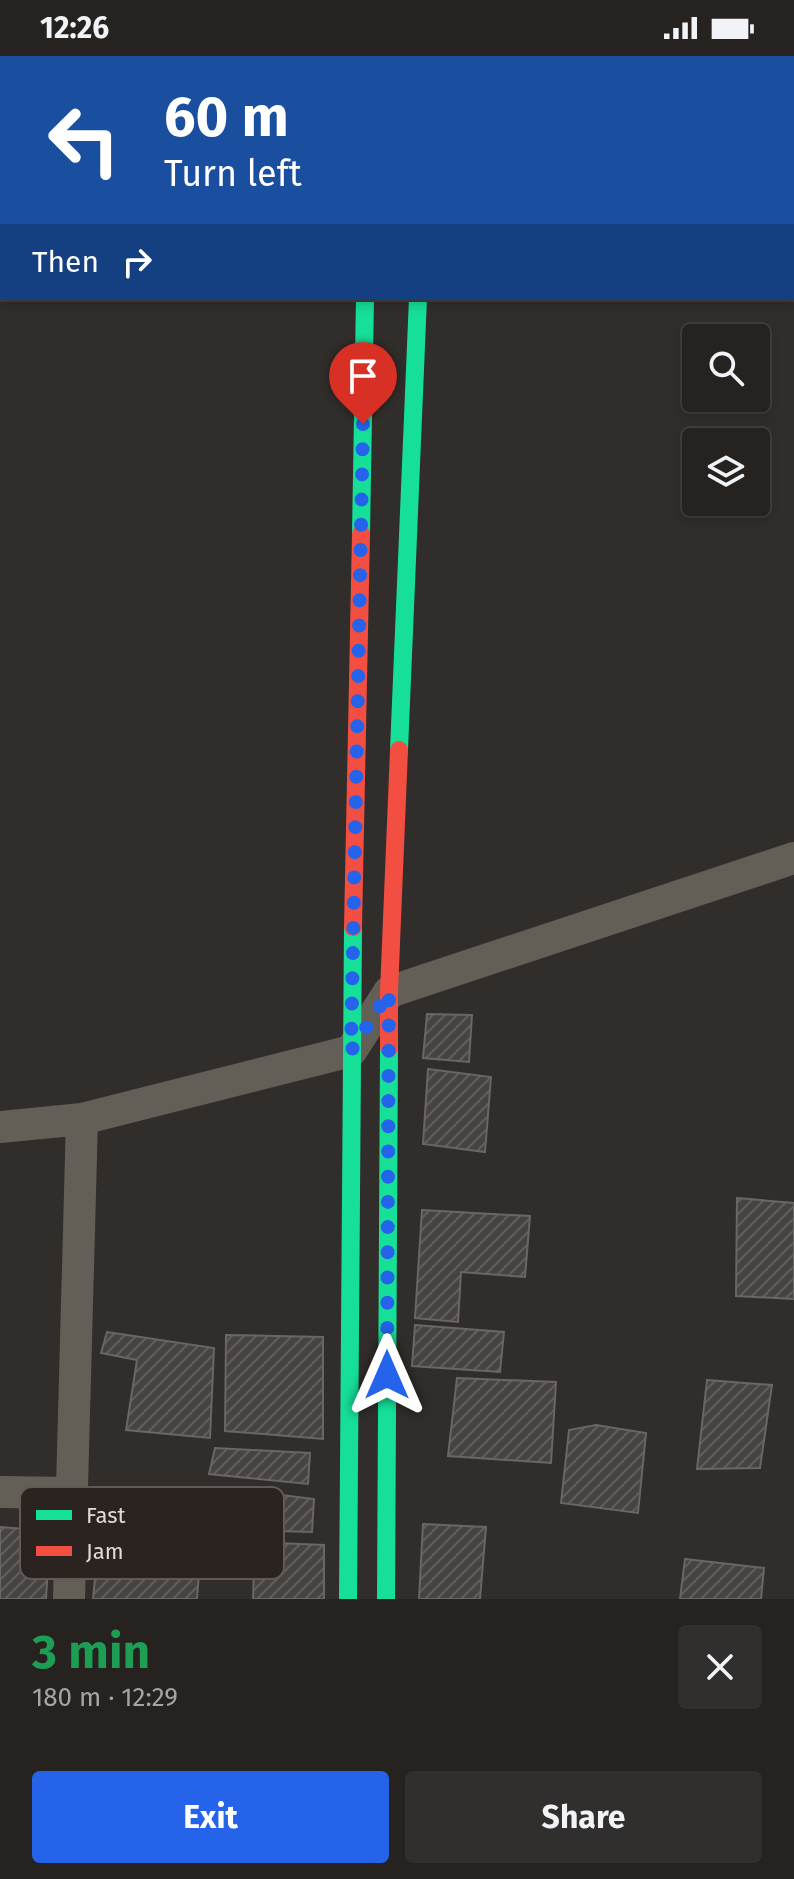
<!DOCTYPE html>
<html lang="en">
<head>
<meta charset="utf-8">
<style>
	:root { --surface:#252220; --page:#312f2d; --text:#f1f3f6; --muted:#a3a4a5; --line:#423f3e; --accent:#2563eb }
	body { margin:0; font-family:"Fira Sans",sans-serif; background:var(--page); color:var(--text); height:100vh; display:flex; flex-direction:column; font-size:30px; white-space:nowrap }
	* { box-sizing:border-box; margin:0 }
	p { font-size:26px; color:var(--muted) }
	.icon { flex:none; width:44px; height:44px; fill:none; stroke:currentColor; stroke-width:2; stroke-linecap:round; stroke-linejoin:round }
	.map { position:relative; height:1543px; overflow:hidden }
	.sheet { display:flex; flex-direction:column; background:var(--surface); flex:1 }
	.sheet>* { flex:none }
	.top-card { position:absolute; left:0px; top:0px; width:794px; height:244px; box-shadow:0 4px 12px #0003,0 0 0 2px var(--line); background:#1a4fa0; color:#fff; overflow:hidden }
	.fabs { position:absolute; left:682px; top:268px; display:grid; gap:16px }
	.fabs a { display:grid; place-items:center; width:88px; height:88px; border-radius:8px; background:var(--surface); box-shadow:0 4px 12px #0003,0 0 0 2px var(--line); font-size:40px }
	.pin { position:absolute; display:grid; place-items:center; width:68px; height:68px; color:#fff; margin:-82px -34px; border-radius:50% 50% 50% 0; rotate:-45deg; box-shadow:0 0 8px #0007 }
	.pin .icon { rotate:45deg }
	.me { position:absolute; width:88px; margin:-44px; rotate:0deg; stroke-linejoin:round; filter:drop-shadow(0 0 6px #0008) }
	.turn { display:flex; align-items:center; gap:28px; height:168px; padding:0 32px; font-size:36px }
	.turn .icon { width:104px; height:104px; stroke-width:2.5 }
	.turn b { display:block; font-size:56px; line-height:68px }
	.then { display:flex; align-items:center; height:76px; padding:0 32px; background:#0003; gap:16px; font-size:30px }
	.round { display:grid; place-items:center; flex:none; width:84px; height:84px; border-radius:8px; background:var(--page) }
	.overview { display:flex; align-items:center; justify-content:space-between; height:136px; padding:0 32px }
	h1 { font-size:48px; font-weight:700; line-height:60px; color:#1e9e55 }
	.cta { display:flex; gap:16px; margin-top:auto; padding:16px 32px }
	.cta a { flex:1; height:92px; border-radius:8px; background:var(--accent); color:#fff; font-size:32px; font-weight:700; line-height:92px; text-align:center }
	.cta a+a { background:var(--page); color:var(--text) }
	.status { display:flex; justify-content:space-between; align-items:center; height:56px; padding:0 40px; background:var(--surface); direction:ltr }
	.status svg { height:22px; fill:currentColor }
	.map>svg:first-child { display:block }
	.building { fill:url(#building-hatch); stroke:#6a6665; stroke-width:2 }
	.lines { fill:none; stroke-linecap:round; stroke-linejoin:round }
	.street { stroke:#645f56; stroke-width:32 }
	.fast { stroke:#16e098; stroke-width:18 }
	.jam { stroke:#f24e42; stroke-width:18 }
	.route { stroke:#2563eb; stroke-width:14; stroke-dasharray:0 25.2 }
	.key { fill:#2a231f; stroke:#615a56; stroke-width:2 }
	.key-label { font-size:22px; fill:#e0dbd8 }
</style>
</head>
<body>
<div class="status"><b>12:26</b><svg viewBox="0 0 49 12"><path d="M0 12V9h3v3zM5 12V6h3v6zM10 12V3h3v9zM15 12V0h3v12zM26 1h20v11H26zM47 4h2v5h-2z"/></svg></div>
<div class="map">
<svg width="794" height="1543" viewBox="0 0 794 1543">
	<defs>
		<pattern id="building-hatch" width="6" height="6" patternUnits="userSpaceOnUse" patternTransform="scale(2)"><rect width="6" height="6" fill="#474342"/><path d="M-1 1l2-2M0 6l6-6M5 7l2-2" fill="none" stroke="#615e5d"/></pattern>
	</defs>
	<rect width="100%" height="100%" fill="#312d2b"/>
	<path class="building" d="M427,958L472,959L469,1006L423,1002Z
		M428,1013L491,1021L485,1096L423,1088Z
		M737,1142L794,1147V1243L736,1240Z
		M422,1154L530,1160L525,1221L461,1216L458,1266L415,1262Z
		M415,1269L504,1276L500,1316L412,1310Z
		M107,1276L214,1292L210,1382L126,1374L137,1304L101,1297Z
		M226,1279L323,1281V1383L225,1375Z
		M457,1322L556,1326L551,1407L448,1400Z
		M707,1324L772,1329L760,1412L697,1413Z
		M596,1369L646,1377L638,1457L561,1447L569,1374Z
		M215,1392L310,1397L308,1428L209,1418Z
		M219,1431L314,1443L312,1476L213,1473Z
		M101,1462L202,1477L197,1543H93Z
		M423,1468L486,1471L480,1543H419Z
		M0,1471L50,1475L46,1543H0Z
		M255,1486L324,1489V1543H253Z
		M685,1503L764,1512L761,1543H680Z"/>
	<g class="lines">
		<path class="street" d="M40,2L41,0
			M792,37H794
			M0,64L2,61
			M0,1071L82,1063L351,995L389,936L794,802
			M0,1436L73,1437
			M69,1543L82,1063"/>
		<path class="fast" d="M361,478L365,242
			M399,694L418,242
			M348,1543L353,871
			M386,1543L389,992"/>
		<path class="jam" d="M410,0V2
			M353,871L361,478
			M389,992V936L399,694"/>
	</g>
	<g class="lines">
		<path class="route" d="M363,368L351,995L389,936L387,1319"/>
	</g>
	<rect x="20" y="1431" width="264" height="92" rx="12" class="key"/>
	<rect x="36" y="1454" width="36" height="10" fill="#16e098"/>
	<rect x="36" y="1490" width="36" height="10" fill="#f24e42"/>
	<g class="key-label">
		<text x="86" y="1467">Fast</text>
		<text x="86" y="1503">Jam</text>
	</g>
</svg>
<div class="fabs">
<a><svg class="icon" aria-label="search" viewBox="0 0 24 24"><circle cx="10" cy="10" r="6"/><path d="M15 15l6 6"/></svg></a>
<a><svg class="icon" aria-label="layers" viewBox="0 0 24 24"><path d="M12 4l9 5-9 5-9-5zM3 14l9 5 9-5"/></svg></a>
</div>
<div class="pin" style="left:363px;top:368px;background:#d93025"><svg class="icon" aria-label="arrive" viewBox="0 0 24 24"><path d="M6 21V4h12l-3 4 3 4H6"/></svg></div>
<svg class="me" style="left:387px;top:1319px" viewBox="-20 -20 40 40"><path d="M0-17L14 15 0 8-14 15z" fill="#2563eb" stroke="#fff" stroke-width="4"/></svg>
<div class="top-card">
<div class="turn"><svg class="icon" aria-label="left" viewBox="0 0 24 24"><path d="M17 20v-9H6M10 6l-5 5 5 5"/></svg><div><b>60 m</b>Turn left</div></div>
<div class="then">Then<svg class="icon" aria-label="right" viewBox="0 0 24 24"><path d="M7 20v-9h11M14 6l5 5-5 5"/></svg></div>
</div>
</div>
<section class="sheet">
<div class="overview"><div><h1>3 min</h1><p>180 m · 12:29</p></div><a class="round"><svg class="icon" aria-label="close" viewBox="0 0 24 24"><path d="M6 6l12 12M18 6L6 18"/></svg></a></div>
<div class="cta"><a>Exit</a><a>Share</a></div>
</section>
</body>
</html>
